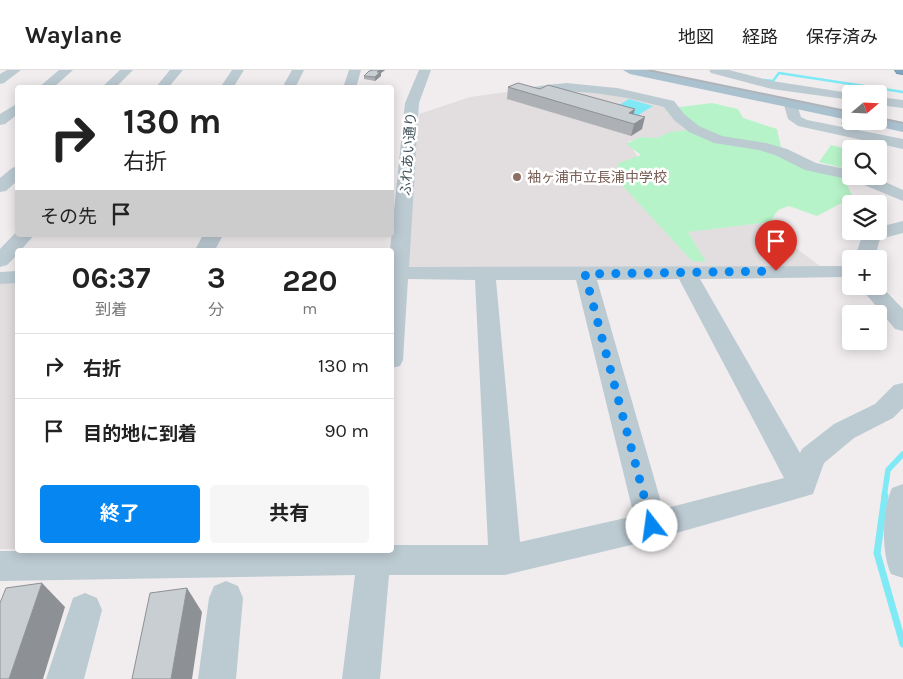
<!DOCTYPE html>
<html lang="ja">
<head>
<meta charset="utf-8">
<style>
	:root { --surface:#fff; --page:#f6f6f6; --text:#222; --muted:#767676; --line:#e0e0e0; --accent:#0686f1 }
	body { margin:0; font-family:Karla,"Noto Sans JP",sans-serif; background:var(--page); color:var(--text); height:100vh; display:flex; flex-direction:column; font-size:19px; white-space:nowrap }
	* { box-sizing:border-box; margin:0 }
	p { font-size:16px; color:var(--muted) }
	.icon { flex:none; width:28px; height:28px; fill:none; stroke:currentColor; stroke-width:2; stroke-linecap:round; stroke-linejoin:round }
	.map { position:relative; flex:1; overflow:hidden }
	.panel { position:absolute; left:15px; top:178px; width:379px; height:305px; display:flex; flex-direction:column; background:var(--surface); border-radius:5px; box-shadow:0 2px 12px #0003 }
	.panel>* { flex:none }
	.banner { position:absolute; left:15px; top:15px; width:379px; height:152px; border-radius:5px; box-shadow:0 2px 12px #0003; background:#fff; color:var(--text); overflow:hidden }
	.needle { width:32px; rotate:71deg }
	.fabs { position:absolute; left:842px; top:15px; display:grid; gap:10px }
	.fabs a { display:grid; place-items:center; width:45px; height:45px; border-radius:5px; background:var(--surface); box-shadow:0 2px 12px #0003; font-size:25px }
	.pin { position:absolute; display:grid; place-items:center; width:42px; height:42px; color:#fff; margin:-51px -21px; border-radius:50% 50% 50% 0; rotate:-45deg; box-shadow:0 0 5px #0007 }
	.pin .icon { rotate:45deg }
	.me { position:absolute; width:55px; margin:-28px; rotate:345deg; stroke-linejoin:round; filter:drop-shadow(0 0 4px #0008) }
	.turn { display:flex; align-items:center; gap:18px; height:105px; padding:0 25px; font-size:22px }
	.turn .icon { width:65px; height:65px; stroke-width:2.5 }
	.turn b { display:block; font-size:35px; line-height:42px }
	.then { display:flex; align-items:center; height:48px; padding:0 25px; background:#0003; gap:10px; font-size:19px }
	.eta { display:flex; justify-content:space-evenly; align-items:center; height:85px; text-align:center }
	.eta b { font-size:30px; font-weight:700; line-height:35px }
	.button { display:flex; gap:10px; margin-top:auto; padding:10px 25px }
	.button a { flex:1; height:58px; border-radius:5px; background:var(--accent); color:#fff; font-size:20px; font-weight:700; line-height:58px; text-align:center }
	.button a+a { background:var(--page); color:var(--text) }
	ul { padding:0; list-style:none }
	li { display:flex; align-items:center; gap:15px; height:65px; padding:0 25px; border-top:1px solid var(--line) }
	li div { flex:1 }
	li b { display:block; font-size:19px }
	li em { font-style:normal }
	header { display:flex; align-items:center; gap:30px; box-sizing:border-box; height:70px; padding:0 25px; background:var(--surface); border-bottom:1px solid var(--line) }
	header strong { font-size:24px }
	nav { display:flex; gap:28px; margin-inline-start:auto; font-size:18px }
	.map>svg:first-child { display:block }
	.education { fill:#e2dee0 }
	.green { fill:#b7f3c8 }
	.water { fill:#7fe9f5 }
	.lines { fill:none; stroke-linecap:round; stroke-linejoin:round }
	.stream-far2 { stroke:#7fe9f5; stroke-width:2.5 }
	.stream-far1 { stroke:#7fe9f5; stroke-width:5.5 }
	.stream { stroke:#7fe9f5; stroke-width:7 }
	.highway-casing { stroke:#6b92ae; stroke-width:2 }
	.minor { fill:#bccad2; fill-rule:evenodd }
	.major { fill:#aac1d0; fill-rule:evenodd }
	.highway { fill:#80a7c2; fill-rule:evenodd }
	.rail { stroke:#afb4b9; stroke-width:2 }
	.path-bridge { stroke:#6bd596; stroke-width:2; stroke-dasharray:2 1; stroke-linecap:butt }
	.wall { fill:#adb1b5 }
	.shaded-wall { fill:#8d9094 }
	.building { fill:#c9ced3; stroke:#8d9094 }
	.route { stroke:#0686f1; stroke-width:9; stroke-dasharray:0 16.2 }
	.education-dot { fill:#8d6e63; stroke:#fff; stroke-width:2 }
	.labels { text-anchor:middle; stroke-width:5; stroke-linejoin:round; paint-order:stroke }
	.far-street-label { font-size:14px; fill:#44545d; stroke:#fff }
	.far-education-label { font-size:14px; fill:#785e54; stroke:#fff; text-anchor:start }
</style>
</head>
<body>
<header>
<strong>Waylane</strong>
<nav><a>地図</a><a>経路</a><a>保存済み</a></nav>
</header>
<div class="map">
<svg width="903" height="609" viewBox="0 0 903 609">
	<rect width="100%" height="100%" fill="#f1edee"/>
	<path class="education" d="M566,18L618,23L662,34L671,41L681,56L697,66L628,71L683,162L762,153L820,196L407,199L419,44L470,27L528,19Z
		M0,212H17V479H0Z"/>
	<path class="green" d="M712,33L738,39L743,48L777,59L781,77L807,91L840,101L853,127L817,146L789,136L778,140L770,152L688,162L706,192L692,191L620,113L617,94L641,85L626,74L640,67L657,68L670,62L689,60L664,39Z
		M831,75L851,80V100L819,92Z"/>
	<path class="water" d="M629,29L653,36L635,47L611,40Z"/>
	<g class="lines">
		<path class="stream-far2" d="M764,10L773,11L779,3L903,22"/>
		<path class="stream-far1" d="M884,427L888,400L903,384"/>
		<path class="stream" d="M885,426L877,483L903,574"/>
		<defs>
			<path id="highway" d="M895,0H903V4L897,3Z"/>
		</defs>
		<use href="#highway" class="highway-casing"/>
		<path class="minor" d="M7,0H21L4,13L0,14V4Z
			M59,0H73L53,18H38Z
			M120,0H133L115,18H101Z
			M170,0H183L168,18H155Z
			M232,0H244L233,18H220Z
			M292,0H304L295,18H282Z
			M349,0H361L356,18H343Z
			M419,0H431L419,33L409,197L851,196V206L847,207L700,209L800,383L802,379L834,354L875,334L894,315L903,313V338L893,348L854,368L824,393L813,424L803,427L652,470L505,505H389L380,609H342L355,505L0,511V481L391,480V475H488L475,210L408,209L403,290L400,296L391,298L390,180L405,33ZM679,209L784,408L663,439L597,210ZM496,210H576L634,446L520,472Z
			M709,0H729L772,11L856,24H851V30L772,19L711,3Z
			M566,13L617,18L674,31L684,44L699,56L722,66L766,73L787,79L816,93L851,100V106H872L903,120V131L852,110L805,100L775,85L759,80L714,73L689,62L674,50L664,37L628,28L594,23L566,21L543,25L528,23L527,20C530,16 558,14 566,13Z
			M879,27L903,30V38L879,35Z
			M791,31L796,32L801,47L807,50L903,69V79L798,56L788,49L784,35Z
			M18,33V44L5,54L0,55V44Z
			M18,96V110L6,121L0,122V108L12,98Z
			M903,151V163L880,169L876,183L872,189H851V191L850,189L857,181L864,161H879V157Z
			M17,161L18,165H34L21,180H18V184L7,195L0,197V179Z
			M203,165H223L215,180H195Z
			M18,201V213L0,214V202Z
			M879,214L903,239V261L895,259L871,230L858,216H879Z
			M903,414V508L891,504C881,482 882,440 892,418Z
			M226,511L238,516L243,528L236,609H198L209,528L214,516Z
			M85,523L97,528L102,540L84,609H46L73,528Z"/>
		<path class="major" d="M623,0H649L851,42L853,51L630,4Z
			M879,47L903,52V62L867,54L865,51H879Z"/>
		<use href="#highway" class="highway"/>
		<path class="rail" d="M648,0L851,42
			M879,48L903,53"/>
		<path class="path-bridge" d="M842,54L851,38"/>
	</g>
	<path class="wall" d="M371,0H385L381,3V6L375,11L364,9V6Z
		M508,17L634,44L642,59L631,66L507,29Z"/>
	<path class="shaded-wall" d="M380,0H385L381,3V6L375,11V7L377,2Z
		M635,39L632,51L629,43Z
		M645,47L642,59L631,66L634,54Z
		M42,513L65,537L43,609H9Z
		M187,518L202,542L192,609H171Z"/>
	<path class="building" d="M373,0H380L377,2H380L375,7L364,6L369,1Z
		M518,13L540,19L548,15L635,39L629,43L645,47L634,54L508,17Z
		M42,513L9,609H0V533L6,518Z
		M187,518L171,609H132L150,523Z"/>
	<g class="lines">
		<path class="route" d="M652,456L585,204L776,201"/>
	</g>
	<circle class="education-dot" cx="517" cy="107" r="5"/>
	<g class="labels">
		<g class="far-street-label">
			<text transform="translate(408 84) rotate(-86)" y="5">ふれあい通り</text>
		</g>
		<g class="far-education-label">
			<text x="527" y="112">袖ヶ浦市立長浦中学校</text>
		</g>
	</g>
</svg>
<div class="fabs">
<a><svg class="needle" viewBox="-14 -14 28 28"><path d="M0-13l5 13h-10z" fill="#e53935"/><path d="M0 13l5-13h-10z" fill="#767676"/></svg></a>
<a><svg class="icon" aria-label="search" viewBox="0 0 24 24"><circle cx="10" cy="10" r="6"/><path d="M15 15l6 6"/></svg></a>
<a><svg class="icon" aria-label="layers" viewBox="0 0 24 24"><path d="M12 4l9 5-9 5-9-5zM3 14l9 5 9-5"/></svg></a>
<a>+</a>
<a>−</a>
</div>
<div class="pin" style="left:776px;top:201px;background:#d93025"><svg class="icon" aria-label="arrive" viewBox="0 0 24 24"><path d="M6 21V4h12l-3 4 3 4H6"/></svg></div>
<svg class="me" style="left:652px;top:456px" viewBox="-20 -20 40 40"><circle r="19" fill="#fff"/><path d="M0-13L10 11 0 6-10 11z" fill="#0686f1"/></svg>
<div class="banner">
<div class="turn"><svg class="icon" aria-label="right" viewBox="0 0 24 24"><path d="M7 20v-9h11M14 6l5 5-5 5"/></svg><div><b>130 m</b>右折</div></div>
<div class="then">その先<svg class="icon" aria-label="arrive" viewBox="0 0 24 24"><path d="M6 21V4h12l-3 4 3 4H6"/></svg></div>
</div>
<section class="panel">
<div class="eta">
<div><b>06:37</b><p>到着</p></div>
<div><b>3</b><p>分</p></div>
<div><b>220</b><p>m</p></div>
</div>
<ul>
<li><svg class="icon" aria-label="right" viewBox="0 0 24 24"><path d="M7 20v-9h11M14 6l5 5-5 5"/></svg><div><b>右折</b></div><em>130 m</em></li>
<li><svg class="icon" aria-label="arrive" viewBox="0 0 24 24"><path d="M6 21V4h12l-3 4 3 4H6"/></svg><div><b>目的地に到着</b></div><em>90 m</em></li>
</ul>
<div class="button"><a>終了</a><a>共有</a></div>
</section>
</div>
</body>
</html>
